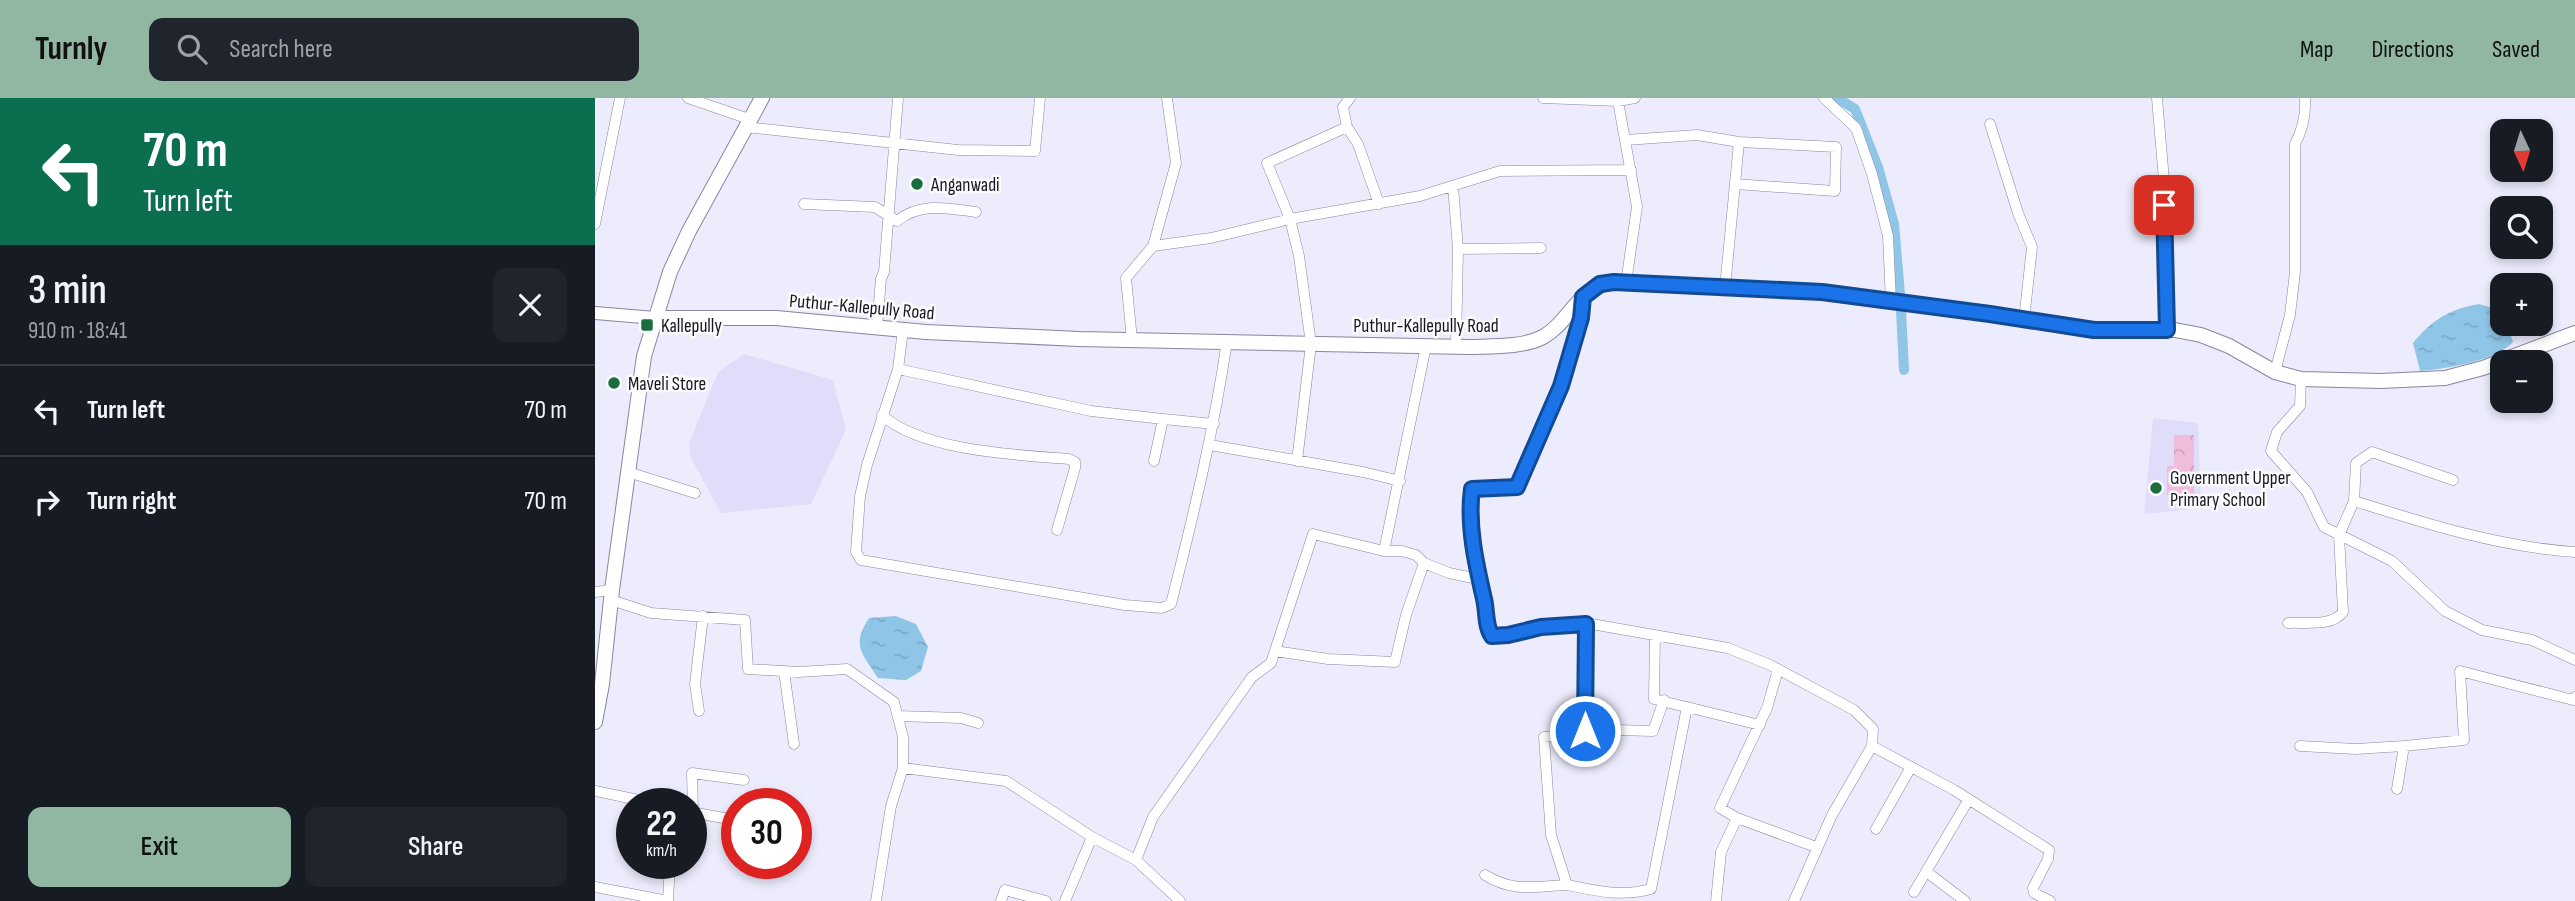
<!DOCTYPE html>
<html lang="en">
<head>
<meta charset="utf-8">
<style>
	:root { --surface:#171b24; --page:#20242c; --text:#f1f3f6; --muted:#9ea1a6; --line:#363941; --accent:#91b7a3 }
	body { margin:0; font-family:"Sofia Sans Condensed",sans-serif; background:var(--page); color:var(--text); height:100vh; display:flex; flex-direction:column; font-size:26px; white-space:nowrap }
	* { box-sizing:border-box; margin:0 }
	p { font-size:23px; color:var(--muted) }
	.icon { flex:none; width:38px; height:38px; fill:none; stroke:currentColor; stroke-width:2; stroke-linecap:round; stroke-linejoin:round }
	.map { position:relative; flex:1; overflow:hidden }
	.panel { display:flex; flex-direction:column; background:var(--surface); width:595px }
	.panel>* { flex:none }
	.top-card { background:#0b6e4f; color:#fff; overflow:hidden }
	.needle { width:46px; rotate:176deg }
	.controls { position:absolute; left:1895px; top:21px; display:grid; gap:14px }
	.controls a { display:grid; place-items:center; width:63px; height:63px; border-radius:14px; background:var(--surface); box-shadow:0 4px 10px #0003; font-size:35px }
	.speed { position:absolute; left:21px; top:690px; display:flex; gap:14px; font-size:35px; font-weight:700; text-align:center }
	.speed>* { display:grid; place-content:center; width:91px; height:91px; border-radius:50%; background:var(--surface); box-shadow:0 4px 10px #0003; line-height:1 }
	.speed small { font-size:18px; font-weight:400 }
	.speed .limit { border:10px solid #d22; background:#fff; color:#111 }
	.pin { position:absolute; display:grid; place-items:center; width:60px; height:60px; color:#fff; margin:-30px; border-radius:14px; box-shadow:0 4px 10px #0006 }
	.me { position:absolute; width:77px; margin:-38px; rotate:0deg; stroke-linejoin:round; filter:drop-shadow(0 0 5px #0008) }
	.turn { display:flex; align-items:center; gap:24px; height:147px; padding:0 28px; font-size:32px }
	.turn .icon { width:91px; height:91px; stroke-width:2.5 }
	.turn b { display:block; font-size:49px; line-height:60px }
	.round { display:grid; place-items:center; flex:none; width:74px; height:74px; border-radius:14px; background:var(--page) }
	.headline { display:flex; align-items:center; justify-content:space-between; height:119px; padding:0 28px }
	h1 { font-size:42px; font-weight:600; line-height:52px }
	.primary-button { display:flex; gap:14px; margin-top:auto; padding:14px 28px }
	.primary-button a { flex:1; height:80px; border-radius:14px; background:var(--accent); color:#111; font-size:28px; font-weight:600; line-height:80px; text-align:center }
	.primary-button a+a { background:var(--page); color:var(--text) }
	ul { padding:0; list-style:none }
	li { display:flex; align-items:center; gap:21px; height:91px; padding:0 28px; border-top:2px solid var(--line) }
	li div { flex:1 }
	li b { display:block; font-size:26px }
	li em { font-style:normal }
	header { display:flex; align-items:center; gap:42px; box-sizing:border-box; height:98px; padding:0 35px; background:var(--accent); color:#111 }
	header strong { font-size:33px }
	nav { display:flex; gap:38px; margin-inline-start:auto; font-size:24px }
	.search { width:490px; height:63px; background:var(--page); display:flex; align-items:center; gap:18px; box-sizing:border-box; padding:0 24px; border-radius:14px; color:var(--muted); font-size:26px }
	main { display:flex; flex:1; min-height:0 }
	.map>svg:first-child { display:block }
	.built { fill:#dfddfa }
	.park { fill:url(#park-crowns) }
	.water { fill:url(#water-ripples) }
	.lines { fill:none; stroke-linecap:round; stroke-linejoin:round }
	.canal { stroke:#8fc6e7; stroke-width:10 }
	.minor-casing { stroke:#8785a0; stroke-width:11 }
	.tertiary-casing { stroke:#8785a0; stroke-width:14 }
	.secondary-casing { stroke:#8785a0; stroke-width:16 }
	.minor { stroke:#fff; stroke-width:10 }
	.tertiary { stroke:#fff; stroke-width:12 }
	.secondary { stroke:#fff; stroke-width:14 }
	.route-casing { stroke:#114b97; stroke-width:18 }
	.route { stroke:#1a73e8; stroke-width:12 }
	.poi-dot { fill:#1b6d3e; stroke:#fbfbfb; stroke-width:2.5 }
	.labels { text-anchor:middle; stroke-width:5; stroke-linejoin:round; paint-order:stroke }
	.poi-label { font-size:19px; fill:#171620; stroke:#fbfbfb; text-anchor:start }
	.street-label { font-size:19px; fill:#171620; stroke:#fbfbfb }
</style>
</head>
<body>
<header>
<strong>Turnly</strong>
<div class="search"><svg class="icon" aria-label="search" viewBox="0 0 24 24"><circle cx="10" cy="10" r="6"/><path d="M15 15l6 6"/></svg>Search here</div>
<nav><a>Map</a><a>Directions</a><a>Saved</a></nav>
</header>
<main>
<section class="panel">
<div class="top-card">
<div class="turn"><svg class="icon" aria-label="left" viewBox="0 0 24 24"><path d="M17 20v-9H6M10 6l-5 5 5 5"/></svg><div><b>70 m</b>Turn left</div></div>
</div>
<div class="headline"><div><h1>3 min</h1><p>910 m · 18:41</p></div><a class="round"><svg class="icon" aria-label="close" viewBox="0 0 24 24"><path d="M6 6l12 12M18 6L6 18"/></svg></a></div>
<ul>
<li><svg class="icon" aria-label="left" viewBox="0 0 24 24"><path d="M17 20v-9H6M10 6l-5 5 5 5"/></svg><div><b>Turn left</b></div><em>70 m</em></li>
<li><svg class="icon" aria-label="right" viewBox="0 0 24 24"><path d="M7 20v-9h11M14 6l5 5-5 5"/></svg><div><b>Turn right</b></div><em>70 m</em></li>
</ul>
<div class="primary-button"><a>Exit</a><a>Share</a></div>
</section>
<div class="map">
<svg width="1980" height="803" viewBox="0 0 1980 803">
	<defs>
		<pattern id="park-crowns" width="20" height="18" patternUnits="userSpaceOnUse" patternTransform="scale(1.75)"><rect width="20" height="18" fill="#f1bcdb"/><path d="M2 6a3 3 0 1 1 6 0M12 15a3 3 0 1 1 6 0" fill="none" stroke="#cea1bc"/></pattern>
		<pattern id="water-ripples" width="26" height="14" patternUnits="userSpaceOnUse" patternTransform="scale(1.75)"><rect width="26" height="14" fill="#8fc6e7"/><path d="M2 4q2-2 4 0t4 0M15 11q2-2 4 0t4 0" fill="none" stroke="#7ba9c6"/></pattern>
	</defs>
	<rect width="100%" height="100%" fill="#edecfd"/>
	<path class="built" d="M149,256L238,282L251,332L216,406L126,415L95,358L94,345L123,274Z
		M1558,320L1603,325L1606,410L1549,416Z"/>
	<path class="park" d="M1579,337H1599V397H1572V368H1579Z"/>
	<path class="water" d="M1884,206L1904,212L1908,226H1912L1918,244C1901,263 1850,271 1825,273L1818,245C1837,222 1854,211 1884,206Z
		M301,518L321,526L333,549L326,573L311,582L283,580C267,555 256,548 274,520Z"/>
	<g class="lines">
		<path class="canal" d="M1242,0L1260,11L1283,69L1299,126L1305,196
			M1306,213L1309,272"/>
		<defs>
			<path id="minor" d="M93,0L154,21
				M755,0L748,9L752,29L763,46L784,106
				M948,0L1023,3L1040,0
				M1229,0L1261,30L1277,76L1293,138L1296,204
				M1562,0L1569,82L1572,232
				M1023,3L1042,109L1031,185
				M1395,26L1423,115L1437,149L1429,222
				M150,29L363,52L440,53L445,0
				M1031,42L1102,37L1144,44
				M858,88L863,151L861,249
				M209,106L280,109L302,123C326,104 352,110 381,114
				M0,126L25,0
				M558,148L616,140L695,121L825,98L905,73L1036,72
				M863,151L946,150
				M1130,190L1144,44L1241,49L1240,93L1140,86
				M282,229L286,181L289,174L303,0
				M308,232L303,271L272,367L265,398L261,454L266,462L530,507L567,510L576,506C598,419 619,332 632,243
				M537,242L531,180L558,148L581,65L572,0
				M303,271L496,313L568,321
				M1680,274L1695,217L1700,174V46C1708,31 1711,17 1710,0
				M1706,281L1705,308L1682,334L1676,353L1712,394L1729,429L1797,463L1850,513L1887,532L1937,542L1980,562
				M287,317C326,353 423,357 474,361L480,364V370L462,432
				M615,347L768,374L805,383
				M559,363L568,321L619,326
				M702,363L716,246L704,158L695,121L672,65L752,29
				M33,374L100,395
				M1759,403L1761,365L1777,354L1858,382
				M789,453H807L821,457L829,465L854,475L883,481C888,495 890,528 897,538L913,537L946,529L991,525L1133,550L1175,567L1259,612L1278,631L1277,648L1359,692L1454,752L1453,761L1438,790L1439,795L1455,803
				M883,481L876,404L877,391L922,389C947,328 982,265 988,199
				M0,494L17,492
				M16,502L56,515L150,522L153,571L204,574L252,571L299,604L308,639V670L411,683L497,739L541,762L558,719L657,579L676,565L718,436L789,453L831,248
				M1693,525C1710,524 1737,529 1748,514L1744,437L1759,403C1832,426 1904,449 1980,454
				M1060,537L1059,601L1091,609
				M680,553L733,561L800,564L811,517L829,465
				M189,573L199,646
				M1069,602L1058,633L1020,632L949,639L956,737L972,787C1001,793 1027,799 1056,791L1092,609L1165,627
				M104,613L100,586L108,518
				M303,618L366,620L383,625
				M990,633L991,525
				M1705,648L1761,651L1809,648
				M1802,691L1809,648L1869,642L1865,573L1978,602L1980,599
				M0,693L58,705
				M96,714L134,721
				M98,714L97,675L149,682
				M1142,720L1221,749
				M1281,731L1316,669
				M541,762L585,803
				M1333,775L1370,803
				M890,777C919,795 939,788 972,787
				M0,789L73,803
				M1319,794L1374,701
				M73,803L75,765
				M281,803L296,708L308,670
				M406,803L410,792L451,803
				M470,803L497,739
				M1121,803L1126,754L1142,720L1125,710L1172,610L1183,572
				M1199,803L1237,717L1277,648"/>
			<path id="tertiary" d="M0,215L60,220"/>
			<path id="secondary" d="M60,220H181L331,234L484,241L873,249C896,248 926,250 948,239C976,223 982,189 1019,184L1227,194L1395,216L1499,232H1580L1606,237L1634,248L1680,274L1706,281L1786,283L1850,280L1888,270L1980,235
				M0,624L7,586L17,492L49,258L75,174L94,133L167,0"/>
		</defs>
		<use href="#minor" class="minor-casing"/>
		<use href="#tertiary" class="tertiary-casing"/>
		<use href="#secondary" class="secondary-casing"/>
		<use href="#minor" class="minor"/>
		<use href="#tertiary" class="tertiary"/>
		<use href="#secondary" class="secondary"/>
	</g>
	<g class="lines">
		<defs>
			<path id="route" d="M990,633L991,526L946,529L913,537L897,538C890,528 892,513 889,501C881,466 872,427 877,391L922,389L966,288L986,220L988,199L1005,186L1019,184L1227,194L1395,216L1499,232H1572L1569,107"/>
		</defs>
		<use href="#route" class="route-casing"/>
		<use href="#route" class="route"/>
	</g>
	<g class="poi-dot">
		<circle cx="322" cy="86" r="7"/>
		<rect x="45" y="220" width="14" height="14" rx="3.5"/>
		<circle cx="19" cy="285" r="7"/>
		<circle cx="1561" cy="390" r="7"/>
	</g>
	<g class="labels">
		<g class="poi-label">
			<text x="336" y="93">Anganwadi</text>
			<text x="66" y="234">Kallepully</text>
			<text x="33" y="292">Maveli Store</text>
			<text x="1575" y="386">Government Upper<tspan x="1575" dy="22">Primary School</tspan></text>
		</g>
		<g class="street-label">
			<text transform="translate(267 208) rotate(5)" y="7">Puthur-Kallepully Road</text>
			<text x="831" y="234">Puthur-Kallepully Road</text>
		</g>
	</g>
</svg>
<div class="controls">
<a><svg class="needle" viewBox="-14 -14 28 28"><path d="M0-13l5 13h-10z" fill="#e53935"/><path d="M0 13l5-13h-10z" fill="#9ea1a6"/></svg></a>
<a><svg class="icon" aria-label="search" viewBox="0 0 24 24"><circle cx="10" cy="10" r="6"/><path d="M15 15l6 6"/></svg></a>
<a>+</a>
<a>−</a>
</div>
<div class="speed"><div>22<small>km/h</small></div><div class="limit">30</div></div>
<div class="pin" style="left:1569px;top:107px;background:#d93025"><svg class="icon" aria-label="arrive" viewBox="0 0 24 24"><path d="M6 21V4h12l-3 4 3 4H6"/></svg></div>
<svg class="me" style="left:990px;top:633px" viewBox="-20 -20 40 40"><circle r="17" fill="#1a73e8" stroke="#fff" stroke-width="3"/><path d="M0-11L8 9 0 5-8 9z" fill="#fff"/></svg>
</div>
</main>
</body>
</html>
